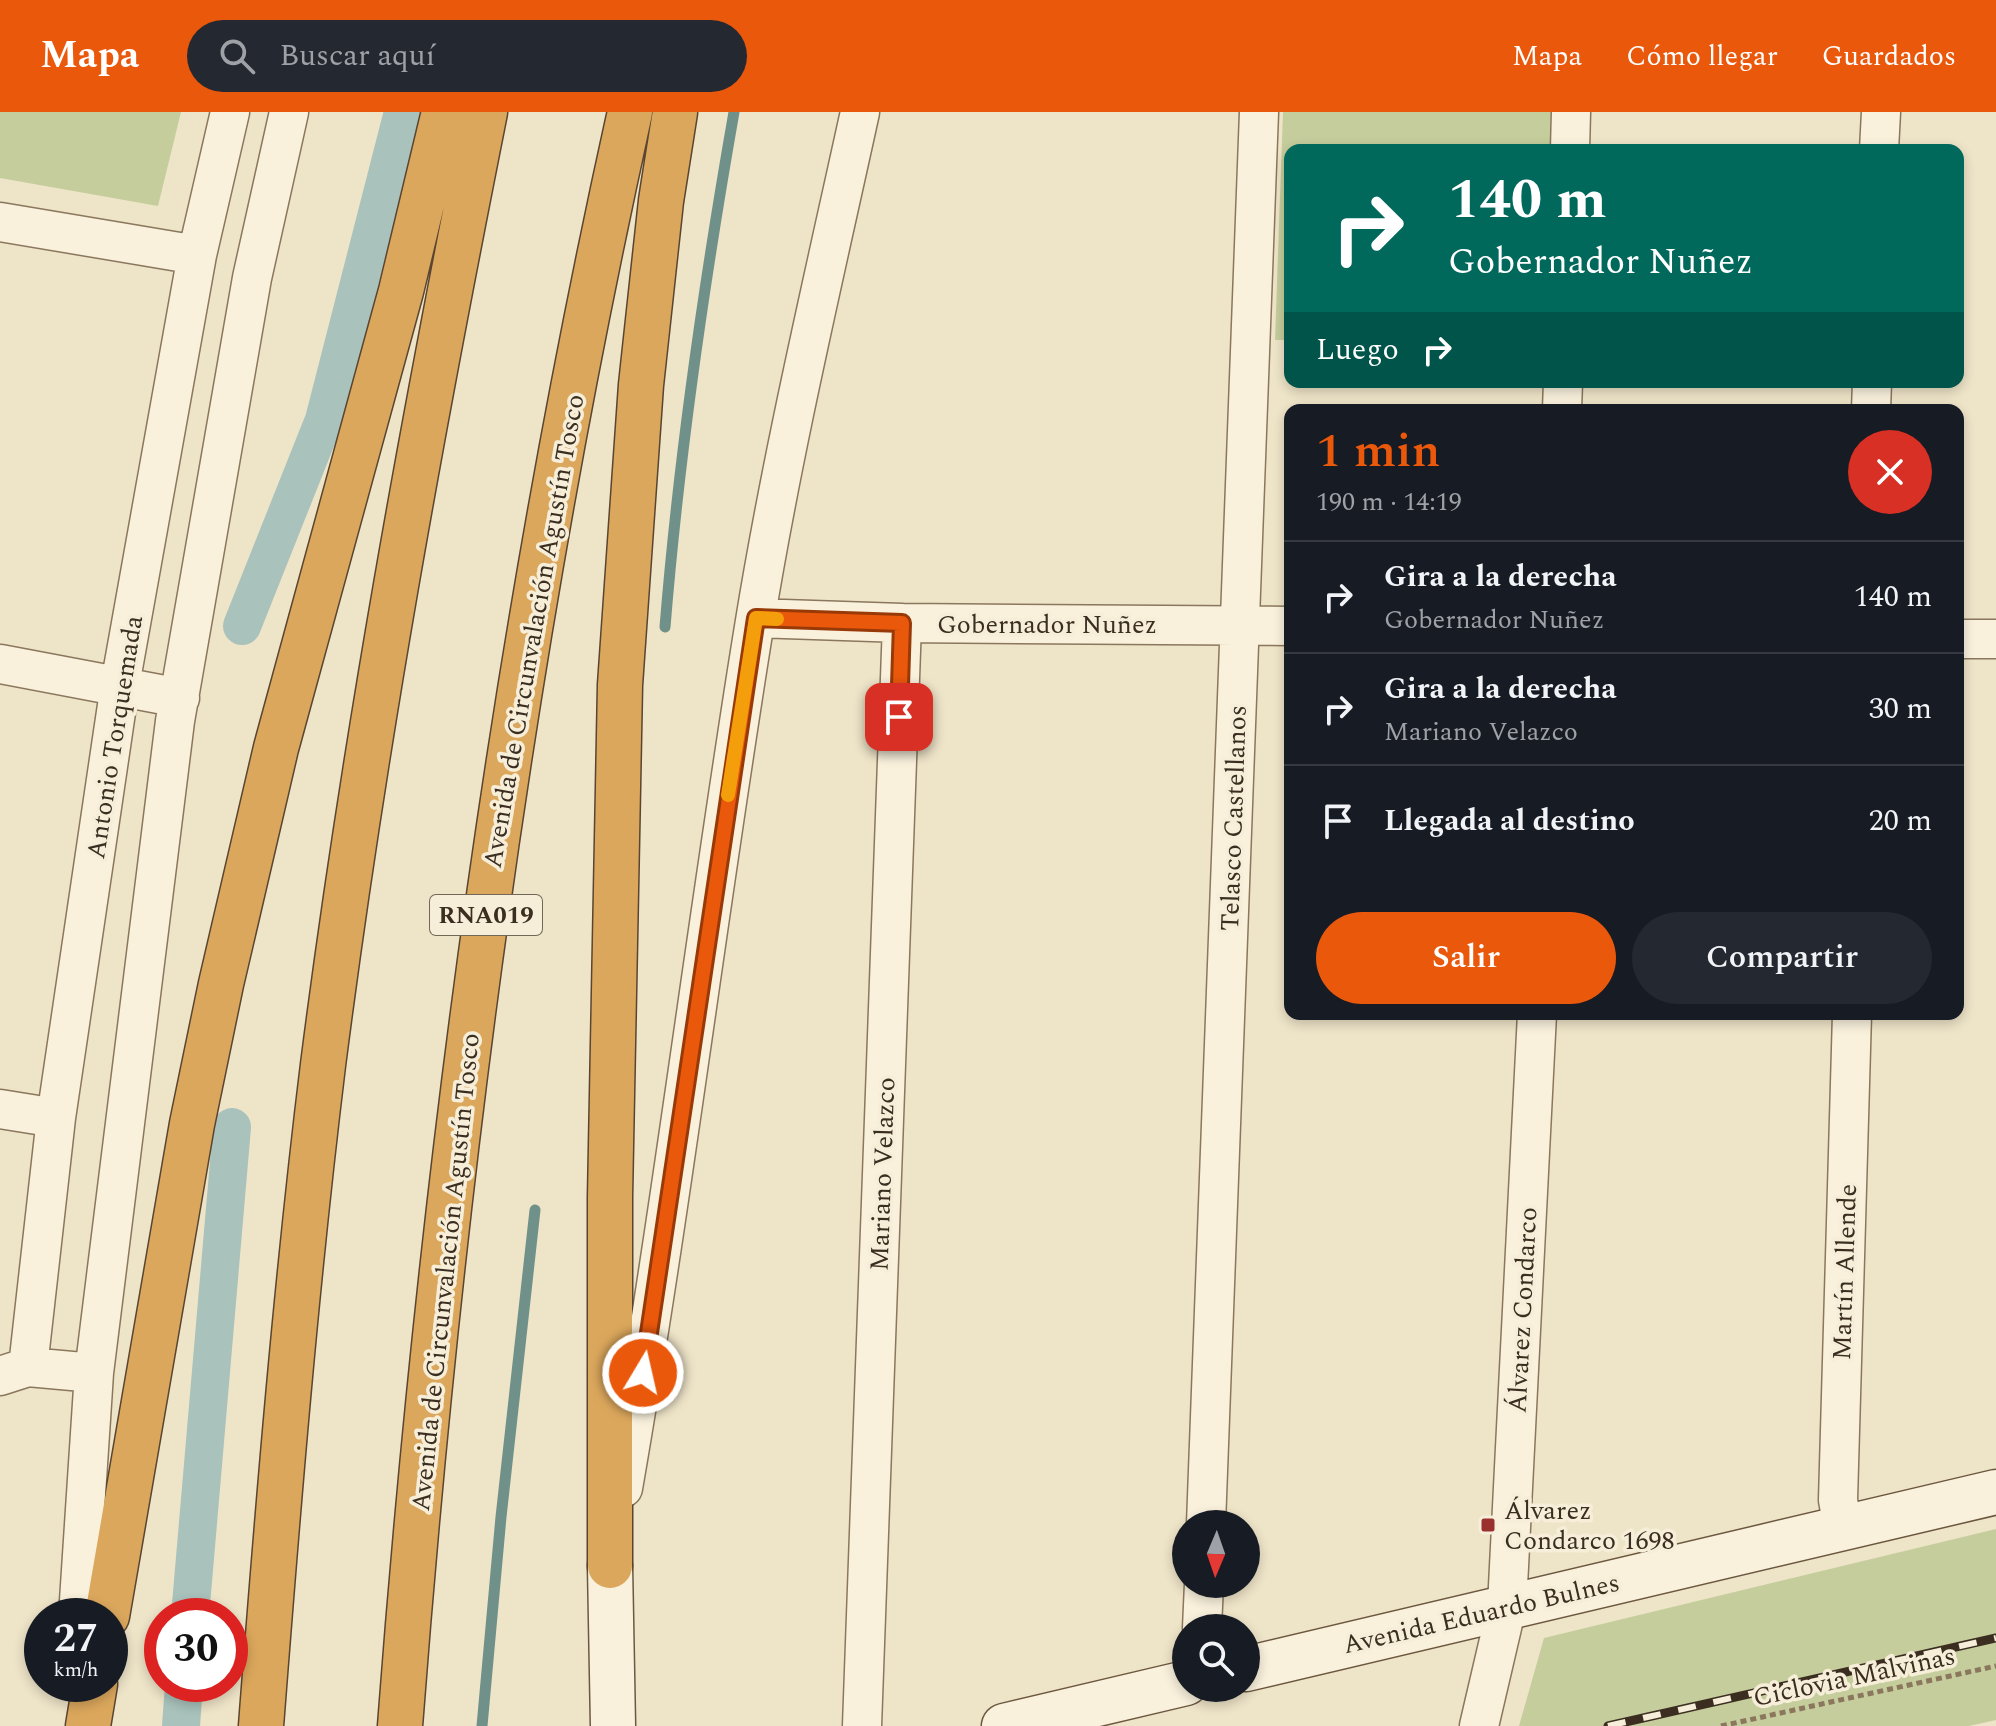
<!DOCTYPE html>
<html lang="es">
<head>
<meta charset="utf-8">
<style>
	:root { --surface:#171b24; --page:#242831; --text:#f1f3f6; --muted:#9ea1a6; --line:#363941; --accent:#ea580c }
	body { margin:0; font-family:Spectral,serif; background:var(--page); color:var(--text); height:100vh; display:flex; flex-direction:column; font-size:30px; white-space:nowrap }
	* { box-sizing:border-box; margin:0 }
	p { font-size:26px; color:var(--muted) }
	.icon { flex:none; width:44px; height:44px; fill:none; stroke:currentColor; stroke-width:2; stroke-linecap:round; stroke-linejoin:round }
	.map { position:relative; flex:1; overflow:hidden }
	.details { position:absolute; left:1284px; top:292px; width:680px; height:616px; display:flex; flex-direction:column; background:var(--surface); border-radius:16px; box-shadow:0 4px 12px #0003 }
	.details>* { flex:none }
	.top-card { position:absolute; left:1284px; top:32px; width:680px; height:244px; border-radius:16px; box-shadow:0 4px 12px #0003; background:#00695c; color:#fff; overflow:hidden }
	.needle { width:52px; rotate:182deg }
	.controls { position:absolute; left:1172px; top:1398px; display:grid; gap:16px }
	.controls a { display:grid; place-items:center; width:88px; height:88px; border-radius:50%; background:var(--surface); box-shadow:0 4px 12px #0003; font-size:40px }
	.speed { position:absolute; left:24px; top:1486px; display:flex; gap:16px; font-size:40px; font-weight:700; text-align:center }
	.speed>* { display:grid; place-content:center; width:104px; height:104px; border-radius:50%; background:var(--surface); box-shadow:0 4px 12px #0003; line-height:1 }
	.speed small { font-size:20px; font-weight:400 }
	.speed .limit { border:12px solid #d22; background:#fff; color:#111 }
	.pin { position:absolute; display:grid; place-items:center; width:68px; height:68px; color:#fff; margin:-34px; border-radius:16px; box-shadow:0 4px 12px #0006 }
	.me { position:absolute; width:88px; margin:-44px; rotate:9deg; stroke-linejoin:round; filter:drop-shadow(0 0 6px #0008) }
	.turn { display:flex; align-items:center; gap:28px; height:168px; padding:0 32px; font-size:36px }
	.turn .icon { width:104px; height:104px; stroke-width:2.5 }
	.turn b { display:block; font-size:56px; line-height:68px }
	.then { display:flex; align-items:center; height:76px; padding:0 32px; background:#0003; gap:16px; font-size:30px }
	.round { display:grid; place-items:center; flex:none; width:84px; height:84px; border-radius:42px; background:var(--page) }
	.overview { display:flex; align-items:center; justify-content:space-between; height:136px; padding:0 32px }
	h1 { font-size:48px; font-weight:600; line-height:60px; color:var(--accent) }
	.action { display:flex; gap:16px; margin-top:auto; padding:16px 32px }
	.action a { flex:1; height:92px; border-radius:48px; background:var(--accent); color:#fff; font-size:32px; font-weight:600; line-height:92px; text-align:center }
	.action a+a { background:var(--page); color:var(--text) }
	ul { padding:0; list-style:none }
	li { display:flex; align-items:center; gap:24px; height:112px; padding:0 32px; border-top:2px solid var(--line) }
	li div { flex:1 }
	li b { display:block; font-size:30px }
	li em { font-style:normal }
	header { display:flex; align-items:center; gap:48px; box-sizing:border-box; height:112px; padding:0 40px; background:var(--accent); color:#fff }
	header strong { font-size:38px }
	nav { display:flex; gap:44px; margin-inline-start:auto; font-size:28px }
	.search { width:560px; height:72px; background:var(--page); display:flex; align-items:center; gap:20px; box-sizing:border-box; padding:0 28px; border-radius:44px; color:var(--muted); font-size:30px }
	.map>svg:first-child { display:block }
	.green { fill:#c5cd9c }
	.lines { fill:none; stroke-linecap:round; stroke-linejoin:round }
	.stream { stroke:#70918a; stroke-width:11 }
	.canal { stroke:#a9c2bc; stroke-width:38 }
	.minor-casing { stroke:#8a775d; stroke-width:41 }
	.secondary-casing { stroke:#6c5840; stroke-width:47 }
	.motorway-casing { stroke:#594531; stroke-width:47 }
	.path { stroke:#8a775d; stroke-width:5; stroke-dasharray:6 4; stroke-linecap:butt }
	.minor { stroke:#f9f1dc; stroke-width:38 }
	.secondary { stroke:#f9f1dc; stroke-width:44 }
	.motorway { stroke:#dba75c; stroke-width:44 }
	.rail-casing { stroke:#3b2e21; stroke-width:9 }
	.rail { stroke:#f6eed8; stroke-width:6; stroke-dasharray:18; stroke-linecap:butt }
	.route-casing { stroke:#983908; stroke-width:20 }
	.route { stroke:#ea580c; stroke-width:14 }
	.slow { stroke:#f59e0b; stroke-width:14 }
	.poi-dot { fill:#99302e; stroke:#f6eed8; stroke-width:3 }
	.labels { text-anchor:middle; stroke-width:7; stroke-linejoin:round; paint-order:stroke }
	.shield { fill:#f6eed8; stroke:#736858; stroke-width:2 }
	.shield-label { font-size:24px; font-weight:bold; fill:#3b2e21 }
	.street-label { font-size:26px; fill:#3b2e21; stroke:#f6eed8 }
	.poi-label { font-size:26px; fill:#3b2e21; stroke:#f6eed8; text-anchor:start }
</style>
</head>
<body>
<header>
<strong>Mapa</strong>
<div class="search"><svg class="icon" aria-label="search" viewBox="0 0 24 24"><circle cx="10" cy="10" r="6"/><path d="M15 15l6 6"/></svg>Buscar aquí</div>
<nav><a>Mapa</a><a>Cómo llegar</a><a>Guardados</a></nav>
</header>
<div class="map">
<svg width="1996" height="1614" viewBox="0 0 1996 1614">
	<rect width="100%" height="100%" fill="#eee4c8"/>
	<path class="green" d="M0,0H181L158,94L0,66Z
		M1283,0H1551L1550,38H1290V228H1275Z
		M1996,1417V1608L1969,1614H1519L1544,1526Z"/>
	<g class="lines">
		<path class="stream" d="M665,515C679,342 704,171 734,0
			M482,1614L501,1405L535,1098"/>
		<path class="canal" d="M242,514L324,308L403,0
			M190,1504L232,1015
			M181,1614L184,1572"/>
		<defs>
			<path id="minor" d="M1570,38L1571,0
				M1879,38L1881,0
				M0,110L197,143
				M1562,298L1563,270
				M1871,298L1872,270
				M756,506L902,511L1290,514
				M1958,527H1996
				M0,552L180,586
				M0,997L56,1006
				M28,1255L56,1006L120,573L197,143L230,0
				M0,1264L28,1255L94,1261
				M623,1376C673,1088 708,797 755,509C783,338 823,169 860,0
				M1206,1412L1259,0
				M1843,1416L1838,1388L1852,902
				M78,1504L94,1261L175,609L252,166L289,0
				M1202,1516L1204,1472
				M862,1614L902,511
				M1479,1614L1507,1494L1537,902"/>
			<path id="secondary" d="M610,1454L613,1614
				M1246,1557L1996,1380
				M1004,1614L1186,1571"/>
			<path id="motorway" d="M610,1454V1085L620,573L641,273L661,89L675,0
				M107,1504L192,1012L221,872L276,636L401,179L444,0
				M88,1614L95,1572
				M261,1614C278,1393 296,1173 323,953C364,633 422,316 485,0
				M400,1614C441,1072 512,531 630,0"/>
		</defs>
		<use href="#minor" class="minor-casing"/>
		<use href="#secondary" class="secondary-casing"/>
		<use href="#motorway" class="motorway-casing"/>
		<path class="path" d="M1721,1614L1996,1554"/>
		<use href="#minor" class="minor"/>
		<use href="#secondary" class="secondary"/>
		<use href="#motorway" class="motorway"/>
		<defs>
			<path id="rail" d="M1608,1614L1996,1526"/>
		</defs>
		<use href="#rail" class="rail-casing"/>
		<use href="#rail" class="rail"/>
	</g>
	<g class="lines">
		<defs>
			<path id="route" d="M643,1261L756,506L902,511L899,605"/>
		</defs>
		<use href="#route" class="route-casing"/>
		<use href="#route" class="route"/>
		<path class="slow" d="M728,683L756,506L777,507"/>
	</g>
	<rect class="poi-dot" x="1480" y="1405" width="16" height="16" rx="4"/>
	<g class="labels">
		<rect class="shield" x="430" y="783" width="112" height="40" rx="6"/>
		<g class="shield-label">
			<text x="486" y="811">RNA019</text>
		</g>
		<g class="street-label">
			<text x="1047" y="521">Gobernador Nuñez</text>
			<text transform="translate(533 519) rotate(-80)" y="9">Avenida de Circunvalación Agustín Tosco</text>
			<text transform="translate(114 625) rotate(-81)" y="9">Antonio Torquemada</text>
			<text transform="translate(1233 706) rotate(-88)" y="9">Telasco Castellanos</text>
			<text transform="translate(882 1062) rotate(-88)" y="9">Mariano Velazco</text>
			<text transform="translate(445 1160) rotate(-84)" y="9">Avenida de Circunvalación Agustín Tosco</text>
			<text transform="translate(1844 1160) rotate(-88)" y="9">Martín Allende</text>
			<text transform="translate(1522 1198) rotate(-87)" y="9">Álvarez Condarco</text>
			<text transform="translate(1481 1501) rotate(-13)" y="9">Avenida Eduardo Bulnes</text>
			<text transform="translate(1854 1564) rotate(-12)" y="9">Ciclovia Malvinas</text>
		</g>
		<g class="poi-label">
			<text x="1504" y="1407">Álvarez<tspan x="1504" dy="30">Condarco 1698</tspan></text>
		</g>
	</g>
</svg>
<div class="controls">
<a><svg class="needle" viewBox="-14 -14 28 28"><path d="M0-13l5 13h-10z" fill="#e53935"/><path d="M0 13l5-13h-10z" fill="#9ea1a6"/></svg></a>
<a><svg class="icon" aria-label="search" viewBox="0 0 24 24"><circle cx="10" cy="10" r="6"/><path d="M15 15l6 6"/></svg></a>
</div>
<div class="speed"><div>27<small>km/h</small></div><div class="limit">30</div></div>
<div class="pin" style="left:899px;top:605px;background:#d93025"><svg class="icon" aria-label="arrive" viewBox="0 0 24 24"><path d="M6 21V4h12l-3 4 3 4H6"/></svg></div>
<svg class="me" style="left:643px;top:1261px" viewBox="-20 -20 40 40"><circle r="17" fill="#ea580c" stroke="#fff" stroke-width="3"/><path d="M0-11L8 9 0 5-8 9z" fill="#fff"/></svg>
<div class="top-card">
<div class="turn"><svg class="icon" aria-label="right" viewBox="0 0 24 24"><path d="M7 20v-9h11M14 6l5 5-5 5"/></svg><div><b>140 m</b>Gobernador Nuñez</div></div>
<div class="then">Luego<svg class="icon" aria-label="right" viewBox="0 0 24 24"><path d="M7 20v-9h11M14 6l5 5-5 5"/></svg></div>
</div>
<section class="details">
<div class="overview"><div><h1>1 min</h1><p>190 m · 14:19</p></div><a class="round" style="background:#d93025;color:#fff"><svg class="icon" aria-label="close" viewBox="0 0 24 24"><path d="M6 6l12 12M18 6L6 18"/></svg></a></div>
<ul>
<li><svg class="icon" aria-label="right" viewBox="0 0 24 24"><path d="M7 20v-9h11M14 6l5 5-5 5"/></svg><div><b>Gira a la derecha</b><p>Gobernador Nuñez</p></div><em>140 m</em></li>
<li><svg class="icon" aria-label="right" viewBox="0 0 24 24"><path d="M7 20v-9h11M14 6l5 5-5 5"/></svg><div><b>Gira a la derecha</b><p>Mariano Velazco</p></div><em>30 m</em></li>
<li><svg class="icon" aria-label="arrive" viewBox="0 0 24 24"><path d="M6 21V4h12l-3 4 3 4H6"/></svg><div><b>Llegada al destino</b></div><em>20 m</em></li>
</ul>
<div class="action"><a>Salir</a><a>Compartir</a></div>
</section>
</div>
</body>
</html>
